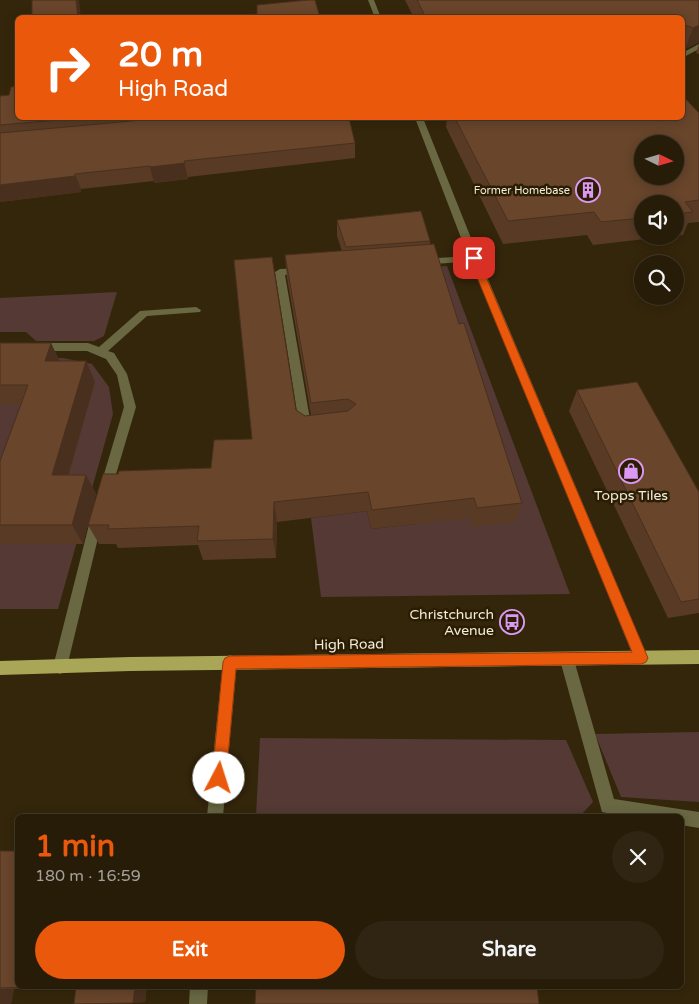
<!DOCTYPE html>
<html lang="en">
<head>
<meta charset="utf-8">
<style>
	:root { --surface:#271c08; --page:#2f2512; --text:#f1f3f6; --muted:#a4a19c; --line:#433a29; --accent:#ea580c }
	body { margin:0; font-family:"Varela Round",sans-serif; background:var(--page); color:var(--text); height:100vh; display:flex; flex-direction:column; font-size:19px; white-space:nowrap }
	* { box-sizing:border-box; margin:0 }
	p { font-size:16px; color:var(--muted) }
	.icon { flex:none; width:28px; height:28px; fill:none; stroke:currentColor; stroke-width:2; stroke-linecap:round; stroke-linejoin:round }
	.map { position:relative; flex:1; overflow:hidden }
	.sheet { position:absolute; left:15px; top:814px; width:669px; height:175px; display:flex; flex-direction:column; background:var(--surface); border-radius:8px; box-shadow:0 2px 12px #0003,0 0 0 1px var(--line) }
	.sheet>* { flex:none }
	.top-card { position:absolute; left:15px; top:15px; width:670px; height:105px; border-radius:8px; box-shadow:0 2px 12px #0003,0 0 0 1px var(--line); background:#ea580c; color:#fff; overflow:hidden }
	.needle { width:32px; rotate:95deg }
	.controls { position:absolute; left:634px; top:135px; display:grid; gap:10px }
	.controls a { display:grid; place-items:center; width:50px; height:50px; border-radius:50%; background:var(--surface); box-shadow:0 2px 12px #0003,0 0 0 1px var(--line); font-size:25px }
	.pin { position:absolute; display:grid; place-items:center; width:42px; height:42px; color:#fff; margin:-21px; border-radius:10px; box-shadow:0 2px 8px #0006 }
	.me { position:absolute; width:55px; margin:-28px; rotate:5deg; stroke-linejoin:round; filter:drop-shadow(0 0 4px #0008) }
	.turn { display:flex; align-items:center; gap:18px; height:105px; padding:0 20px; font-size:22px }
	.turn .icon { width:65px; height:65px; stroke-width:2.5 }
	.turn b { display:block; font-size:35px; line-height:42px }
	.round { display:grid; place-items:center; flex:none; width:52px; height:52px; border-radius:26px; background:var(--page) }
	.headline { display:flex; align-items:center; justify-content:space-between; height:85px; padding:0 20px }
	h1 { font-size:30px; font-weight:800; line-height:38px; color:var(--accent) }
	.action { display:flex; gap:10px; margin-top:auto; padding:10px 20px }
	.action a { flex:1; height:58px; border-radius:30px; background:var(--accent); color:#fff; font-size:20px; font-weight:800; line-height:58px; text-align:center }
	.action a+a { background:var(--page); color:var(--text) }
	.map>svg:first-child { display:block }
	.green { fill:#543934 }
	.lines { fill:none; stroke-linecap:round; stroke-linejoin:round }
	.minor { fill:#696843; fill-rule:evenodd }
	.major { fill:#a9a757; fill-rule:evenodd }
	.wall { fill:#593b25 }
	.shaded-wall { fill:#49301e }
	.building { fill:#68452b; stroke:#49301e; fill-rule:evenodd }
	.route { fill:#ea580c; stroke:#983908 }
	.labels { text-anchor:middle; stroke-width:5; stroke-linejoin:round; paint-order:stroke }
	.far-poi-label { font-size:11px; fill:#f3ebdb; stroke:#2a1d02; text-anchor:end }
	.poi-label { font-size:14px; fill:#f3ebdb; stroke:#2a1d02 }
	.street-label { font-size:14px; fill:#f3ebdb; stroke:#2a1d02 }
</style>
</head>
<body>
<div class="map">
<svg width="699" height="1004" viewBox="0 0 699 1004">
	<rect width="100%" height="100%" fill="#34260b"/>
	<path class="green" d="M447,266L570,594L321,597L311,518L367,511L371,529L415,524L413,268Z
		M117,292L104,336L94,341H36L26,332H0V298Z
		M0,358H63L92,364L109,387L113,414L58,609H0Z
		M699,732V802L621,797L595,734Z
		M260,738L566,740L593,802L580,816H256Z"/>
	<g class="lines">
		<path class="minor" d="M368,0H374L381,18H375Z
			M699,44V49L682,58V53Z
			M415,118H423L479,258L648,658L646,663L641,665L636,663L634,658L471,261L424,265L419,262L424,259L468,256Z
			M304,268L309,271L307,273L285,275L312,431L306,435L300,431L275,272L280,269Z
			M196,307L201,310L200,312L147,316L108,351L114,353L127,374L136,407L111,491L109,495H101L99,491L124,407L117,375L106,359L87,351H37L32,347L37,343H88L99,347L140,311Z
			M97,512L101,513L103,517L67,667L65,672L60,674L55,672L53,667L91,517L93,513Z
			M567,653L572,655L574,660L614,799L699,812V828L681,825V816H622L602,812L560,660L562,655Z
			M230,655L235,657L237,662L223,816H207L223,662L225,657Z
			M190,986H208L207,1004H189Z"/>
		<path class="major" d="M699,650V664L130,671L0,675V661L130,657Z"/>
	</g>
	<path class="wall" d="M405,0H699V42L685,49L682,48V18H414Z
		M699,44V54L696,53Z
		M0,96L18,118H349L355,143V158L188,177V179L154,183V181L81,189V192L0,202Z
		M699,113V222L688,223L683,235L675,236V204H642V236H671L593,245L587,235L503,244L446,127L447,118H682Z
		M337,220L430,241V244L459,324L522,503L515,522L472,527L470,518L371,529L367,511L277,522L276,558L203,560L198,545L118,548L116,544H99L88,525L118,474L211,468L252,439L296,410L305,416L311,415L287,278L285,255L342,251L337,236Z
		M0,343H51L59,361H86L95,382L69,475H86L96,494L83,544H0V461L20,405H0Z
		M577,390L699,492V613L668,618L569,411Z
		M0,851L18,986H147L145,1002L100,1004L76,987L14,989L11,1004H0Z"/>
	<path class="shaded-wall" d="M76,0H79L81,18H78Z
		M699,25V42L685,49L693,28Z
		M184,161L188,179L154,183L150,167Z
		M75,174L81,189V192L0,202V185Z
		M51,343L61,364L45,361Z
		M86,361L95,382L63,494L52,475Z
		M86,475L96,494L83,544L72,525Z
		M274,502L277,522L276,558L273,539Z
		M135,986H147L145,1002L133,1003Z
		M0,989H14L11,1004H0Z"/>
	<path class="building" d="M32,0H76L78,18H32Z
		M308,0H315L320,18H236V15L257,14V5Z
		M417,0H699V25L693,28L685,25L682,27V18H426Z
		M18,86V118H81L0,125V96L9,95L11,87Z
		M682,95L699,113V200L685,202L693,212L675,214V204H642V218L601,222L594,212L508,221L455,118H682ZM642,144H675V176H642Z
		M164,118H349L355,143L184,161L185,163L150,167V166L75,174V176L0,185V133Z
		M421,211L430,241L346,247L337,220Z
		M434,244L459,324L464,323L522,503L477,508L474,498L372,510L368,492L274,502L273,539L197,541L199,526L108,529L109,525H88L103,474H118L119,471L211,468L214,440L252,439L234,260L272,257L296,410L305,416L348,411L356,404L348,399L311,403L285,255Z
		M0,343H51L45,361H86L52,475H86L72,525H0V461L28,385H0Z
		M637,382L699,492V599L681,602L577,390Z
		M0,851H18V986H135L133,1003L74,1004L76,986L0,988Z
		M256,986H537L539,1004H255Z"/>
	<path class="route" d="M474,256L478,258L648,658L646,662L642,664L236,669L226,778L224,784L219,786L214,784L212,778L223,662L225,658L230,656L632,652L469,258Z"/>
	<defs>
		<symbol id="building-ring" viewBox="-11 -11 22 22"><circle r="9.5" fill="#2a1d02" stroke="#dc99f4" stroke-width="1.5"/><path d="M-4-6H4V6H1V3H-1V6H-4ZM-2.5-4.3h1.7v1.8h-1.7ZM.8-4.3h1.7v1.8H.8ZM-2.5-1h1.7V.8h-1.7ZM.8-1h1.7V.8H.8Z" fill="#dc99f4"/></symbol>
		<symbol id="shop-ring" viewBox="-11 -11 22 22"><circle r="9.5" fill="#2a1d02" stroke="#dc99f4" stroke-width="1.5"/><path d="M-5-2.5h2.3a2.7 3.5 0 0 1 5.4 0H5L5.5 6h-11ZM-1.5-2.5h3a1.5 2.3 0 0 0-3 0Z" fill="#dc99f4"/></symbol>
		<symbol id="bus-ring" viewBox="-11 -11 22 22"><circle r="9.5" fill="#2a1d02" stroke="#dc99f4" stroke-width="1.5"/><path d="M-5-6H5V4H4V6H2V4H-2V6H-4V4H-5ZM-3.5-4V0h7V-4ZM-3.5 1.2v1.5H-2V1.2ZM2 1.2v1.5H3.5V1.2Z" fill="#dc99f4"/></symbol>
	</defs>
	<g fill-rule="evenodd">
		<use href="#building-ring" x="574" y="176" width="28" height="28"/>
		<use href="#shop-ring" x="617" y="457" width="28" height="28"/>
		<use href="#bus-ring" x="498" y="608" width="28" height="28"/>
	</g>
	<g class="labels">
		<g class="far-poi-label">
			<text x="570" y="194">Former Homebase</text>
		</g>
		<g class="poi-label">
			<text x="631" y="500">Topps Tiles</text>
			<text x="494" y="619" text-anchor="end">Christchurch<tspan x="494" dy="16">Avenue</tspan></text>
		</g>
		<g class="street-label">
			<text transform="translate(349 644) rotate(-1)" y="5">High Road</text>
		</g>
	</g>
</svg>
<div class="controls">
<a><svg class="needle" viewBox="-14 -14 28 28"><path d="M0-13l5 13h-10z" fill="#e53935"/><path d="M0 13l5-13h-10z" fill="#a4a19c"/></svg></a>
<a><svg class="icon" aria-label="sound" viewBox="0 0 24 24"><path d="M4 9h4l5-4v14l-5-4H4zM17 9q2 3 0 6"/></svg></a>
<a><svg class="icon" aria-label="search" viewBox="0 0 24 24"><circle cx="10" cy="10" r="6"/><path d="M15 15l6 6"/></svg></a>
</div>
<div class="pin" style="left:474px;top:258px;background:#d93025"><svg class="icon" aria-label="arrive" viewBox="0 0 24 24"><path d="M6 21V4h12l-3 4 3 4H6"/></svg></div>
<svg class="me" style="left:219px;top:778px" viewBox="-20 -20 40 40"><circle r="19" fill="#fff"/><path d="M0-13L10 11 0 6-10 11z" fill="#ea580c"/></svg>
<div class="top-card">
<div class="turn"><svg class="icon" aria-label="right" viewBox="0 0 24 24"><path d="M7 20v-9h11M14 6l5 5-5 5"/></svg><div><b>20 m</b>High Road</div></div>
</div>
<section class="sheet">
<div class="headline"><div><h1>1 min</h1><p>180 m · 16:59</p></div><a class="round"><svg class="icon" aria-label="close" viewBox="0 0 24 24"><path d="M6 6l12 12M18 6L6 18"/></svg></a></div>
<div class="action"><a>Exit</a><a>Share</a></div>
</section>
</div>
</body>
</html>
